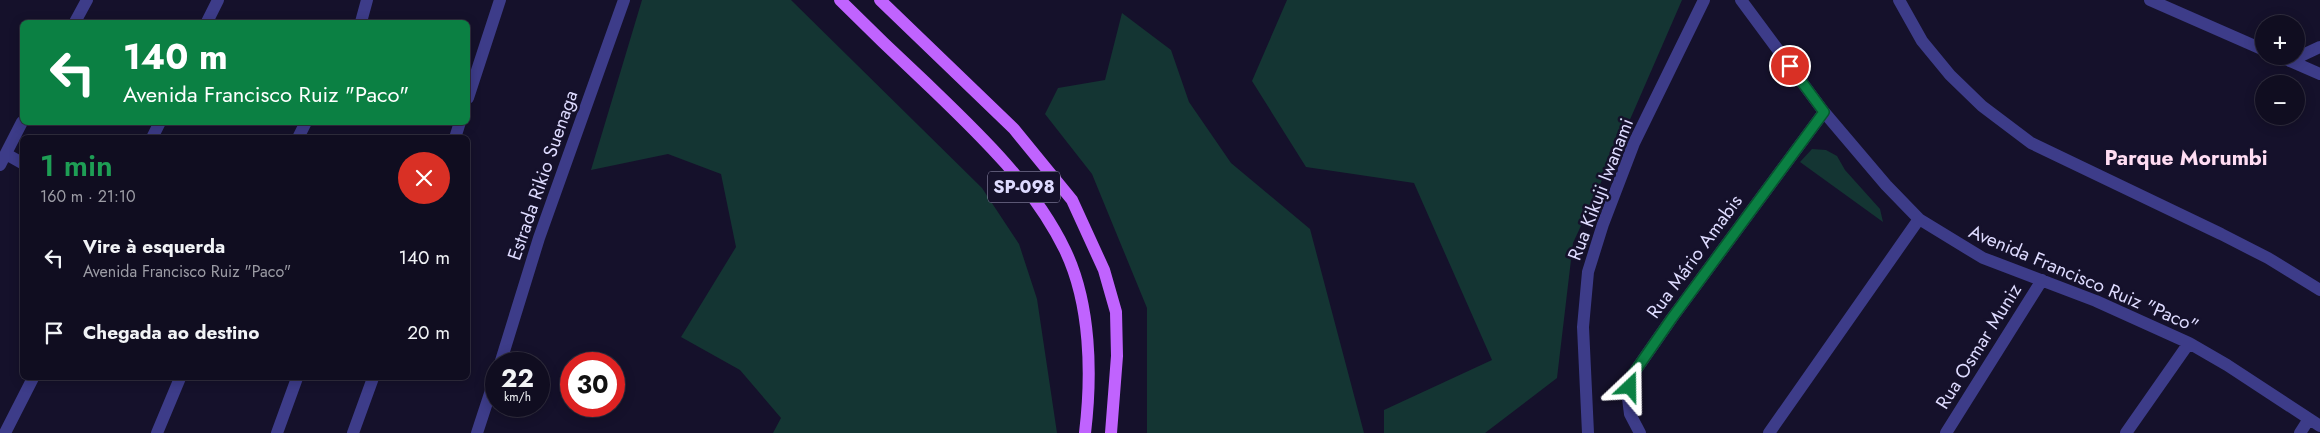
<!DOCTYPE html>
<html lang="pt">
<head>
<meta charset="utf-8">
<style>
	:root { --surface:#100d20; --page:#191629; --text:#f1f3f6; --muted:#9c9ca5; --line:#302d3e }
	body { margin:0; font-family:Jost,sans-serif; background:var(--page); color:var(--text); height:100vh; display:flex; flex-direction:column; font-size:19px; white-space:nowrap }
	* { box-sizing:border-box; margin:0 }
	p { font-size:16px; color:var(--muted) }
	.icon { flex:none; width:28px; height:28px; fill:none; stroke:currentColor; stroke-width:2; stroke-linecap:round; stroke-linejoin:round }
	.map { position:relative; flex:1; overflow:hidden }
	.drawer { position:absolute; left:20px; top:135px; width:450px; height:245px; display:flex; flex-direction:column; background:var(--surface); border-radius:8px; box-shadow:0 2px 12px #0003,0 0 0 1px var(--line) }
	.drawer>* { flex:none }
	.hud { position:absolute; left:20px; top:20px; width:450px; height:105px; border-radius:8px; box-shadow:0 2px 12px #0003,0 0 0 1px var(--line); background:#0b8043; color:#fff; overflow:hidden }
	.tools { position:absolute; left:2255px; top:15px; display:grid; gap:10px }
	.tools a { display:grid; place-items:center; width:50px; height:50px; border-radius:50%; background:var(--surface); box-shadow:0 2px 12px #0003,0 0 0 1px var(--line); font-size:25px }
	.speed { position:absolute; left:485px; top:352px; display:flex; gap:10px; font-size:25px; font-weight:700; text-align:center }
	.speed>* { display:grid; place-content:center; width:65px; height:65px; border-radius:50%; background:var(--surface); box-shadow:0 2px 12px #0003,0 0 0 1px var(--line); line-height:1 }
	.speed small { font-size:12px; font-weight:400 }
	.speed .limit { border:8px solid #d22; background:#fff; color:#111 }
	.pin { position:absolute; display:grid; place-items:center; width:42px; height:42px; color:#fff; margin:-21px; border:2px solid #fff; border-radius:50%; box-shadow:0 1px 5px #0007 }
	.me { position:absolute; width:55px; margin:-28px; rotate:23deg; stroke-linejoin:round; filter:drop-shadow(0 0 4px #0008) }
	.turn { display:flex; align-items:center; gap:18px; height:105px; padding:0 20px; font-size:22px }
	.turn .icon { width:65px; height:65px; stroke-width:2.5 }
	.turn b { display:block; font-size:35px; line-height:42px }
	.round { display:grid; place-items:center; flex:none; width:52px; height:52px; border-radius:26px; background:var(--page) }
	.headline { display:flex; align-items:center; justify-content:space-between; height:85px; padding:0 20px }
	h1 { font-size:30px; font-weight:600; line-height:38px; color:#1e9e55 }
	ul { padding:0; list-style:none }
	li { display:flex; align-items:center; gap:15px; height:75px; padding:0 20px }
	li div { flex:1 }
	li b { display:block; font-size:19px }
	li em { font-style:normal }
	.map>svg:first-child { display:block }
	.green { fill:#143533 }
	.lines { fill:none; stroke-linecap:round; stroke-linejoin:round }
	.minor { stroke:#3d3c89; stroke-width:12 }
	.major { stroke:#c063fe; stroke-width:12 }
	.route-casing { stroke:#07532c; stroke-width:12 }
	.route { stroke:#0b8043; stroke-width:9 }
	.labels { text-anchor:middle; stroke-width:5; stroke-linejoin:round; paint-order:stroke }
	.shield { fill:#15112b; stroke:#a29ebf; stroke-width:1 }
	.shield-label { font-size:18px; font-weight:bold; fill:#dedbff }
	.street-label { font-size:19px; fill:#dedbff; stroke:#15112b }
	.quarter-label { font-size:21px; font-weight:bold; fill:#ffddf3; stroke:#15112b }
</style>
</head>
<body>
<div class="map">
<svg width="2320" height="433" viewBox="0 0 2320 433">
	<rect width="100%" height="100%" fill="#15112b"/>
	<path class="green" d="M642,0H791L982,188L1019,244L1037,299L1057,433H773L781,418L740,370L681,337L736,247L721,174L668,154L591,170Z
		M1287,0H1682L1632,115L1573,243L1557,378L1485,433H1384V410L1492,360L1414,183L1306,167L1252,81Z
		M1122,13L1171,50L1189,102L1231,163L1310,229L1364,433H1147V308L1092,174L1045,114L1058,88L1105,80Z
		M1812,149L1826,150L1837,156L1845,170L1880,209L1883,222L1800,162Z"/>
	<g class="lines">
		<path class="minor" d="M1741,0L1824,112L1886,185L1919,219L1983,258L2096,301L2189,343L2227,365L2320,426
			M1899,0L1922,41L1950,75L1982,106L2031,143L2221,234L2268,258L2320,290
			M2150,0L2264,50
			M75,22L87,0
			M207,22L218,0
			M361,22L367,0
			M2279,56L2320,74
			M2290,61L2320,47
			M468,98L500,0
			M152,138L160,122
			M298,138L306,122
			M455,138L460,122
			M6,154L22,163
			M0,165L22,122
			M500,364L539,238L624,0
			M5,433L33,378
			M157,433L180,378
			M277,433L297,378
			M353,433L373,378
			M477,433L496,375
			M1588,433L1583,327L1588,272L1603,224L1634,143L1704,0
			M1640,433L1630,414L1628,398L1631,377L1672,318L1824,112
			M1769,433L1919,219
			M1946,433L2042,280
			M2126,433L2189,343
			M2300,433L2309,419"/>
		<path class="major" d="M840,0C868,28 896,55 925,82C977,132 1033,184 1065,250C1091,304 1092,375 1085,433
			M880,0L1014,129L1072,200L1104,270L1116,312L1117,356L1111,433"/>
	</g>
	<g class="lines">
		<defs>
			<path id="route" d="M1630,387L1631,377L1672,318L1824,112L1790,66"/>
		</defs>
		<use href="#route" class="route-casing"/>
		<use href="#route" class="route"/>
	</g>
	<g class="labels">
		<rect class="shield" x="988" y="171.5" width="72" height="31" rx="4"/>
		<g class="shield-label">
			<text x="1024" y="193">SP-098</text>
		</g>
		<g class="street-label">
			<text transform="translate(542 175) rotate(-71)" y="7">Estrada Rikio Suenaga</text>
			<text transform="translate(1600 189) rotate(-69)" y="7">Rua Kikuji Iwanami</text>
			<text transform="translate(1694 256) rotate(-54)" y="7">Rua Mário Amabis</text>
			<text transform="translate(2084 278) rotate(23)" y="7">Avenida Francisco Ruiz "Paco"</text>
			<text transform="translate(1978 346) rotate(-58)" y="7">Rua Osmar Muniz</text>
		</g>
		<g class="quarter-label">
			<text x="2186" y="165">Parque Morumbi</text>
		</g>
	</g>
</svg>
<div class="tools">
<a>+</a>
<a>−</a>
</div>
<div class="speed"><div>22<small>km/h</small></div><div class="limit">30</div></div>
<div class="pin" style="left:1790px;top:66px;background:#d93025"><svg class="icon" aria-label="arrive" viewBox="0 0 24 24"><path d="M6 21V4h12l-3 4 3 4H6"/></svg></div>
<svg class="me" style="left:1630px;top:387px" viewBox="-20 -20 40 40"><path d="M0-17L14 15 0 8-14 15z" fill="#0b8043" stroke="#fff" stroke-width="4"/></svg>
<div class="hud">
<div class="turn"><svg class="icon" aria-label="left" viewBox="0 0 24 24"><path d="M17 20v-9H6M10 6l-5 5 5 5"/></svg><div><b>140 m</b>Avenida Francisco Ruiz &quot;Paco&quot;</div></div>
</div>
<section class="drawer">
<div class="headline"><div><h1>1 min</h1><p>160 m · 21:10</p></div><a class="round" style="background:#d93025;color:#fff"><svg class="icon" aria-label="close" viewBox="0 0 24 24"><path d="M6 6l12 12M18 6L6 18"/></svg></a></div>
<ul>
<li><svg class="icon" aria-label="left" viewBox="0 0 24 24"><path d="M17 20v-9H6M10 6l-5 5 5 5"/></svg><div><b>Vire à esquerda</b><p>Avenida Francisco Ruiz &quot;Paco&quot;</p></div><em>140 m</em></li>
<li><svg class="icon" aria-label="arrive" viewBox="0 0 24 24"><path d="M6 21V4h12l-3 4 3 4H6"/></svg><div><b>Chegada ao destino</b></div><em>20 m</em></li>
</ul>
</section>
</div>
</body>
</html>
